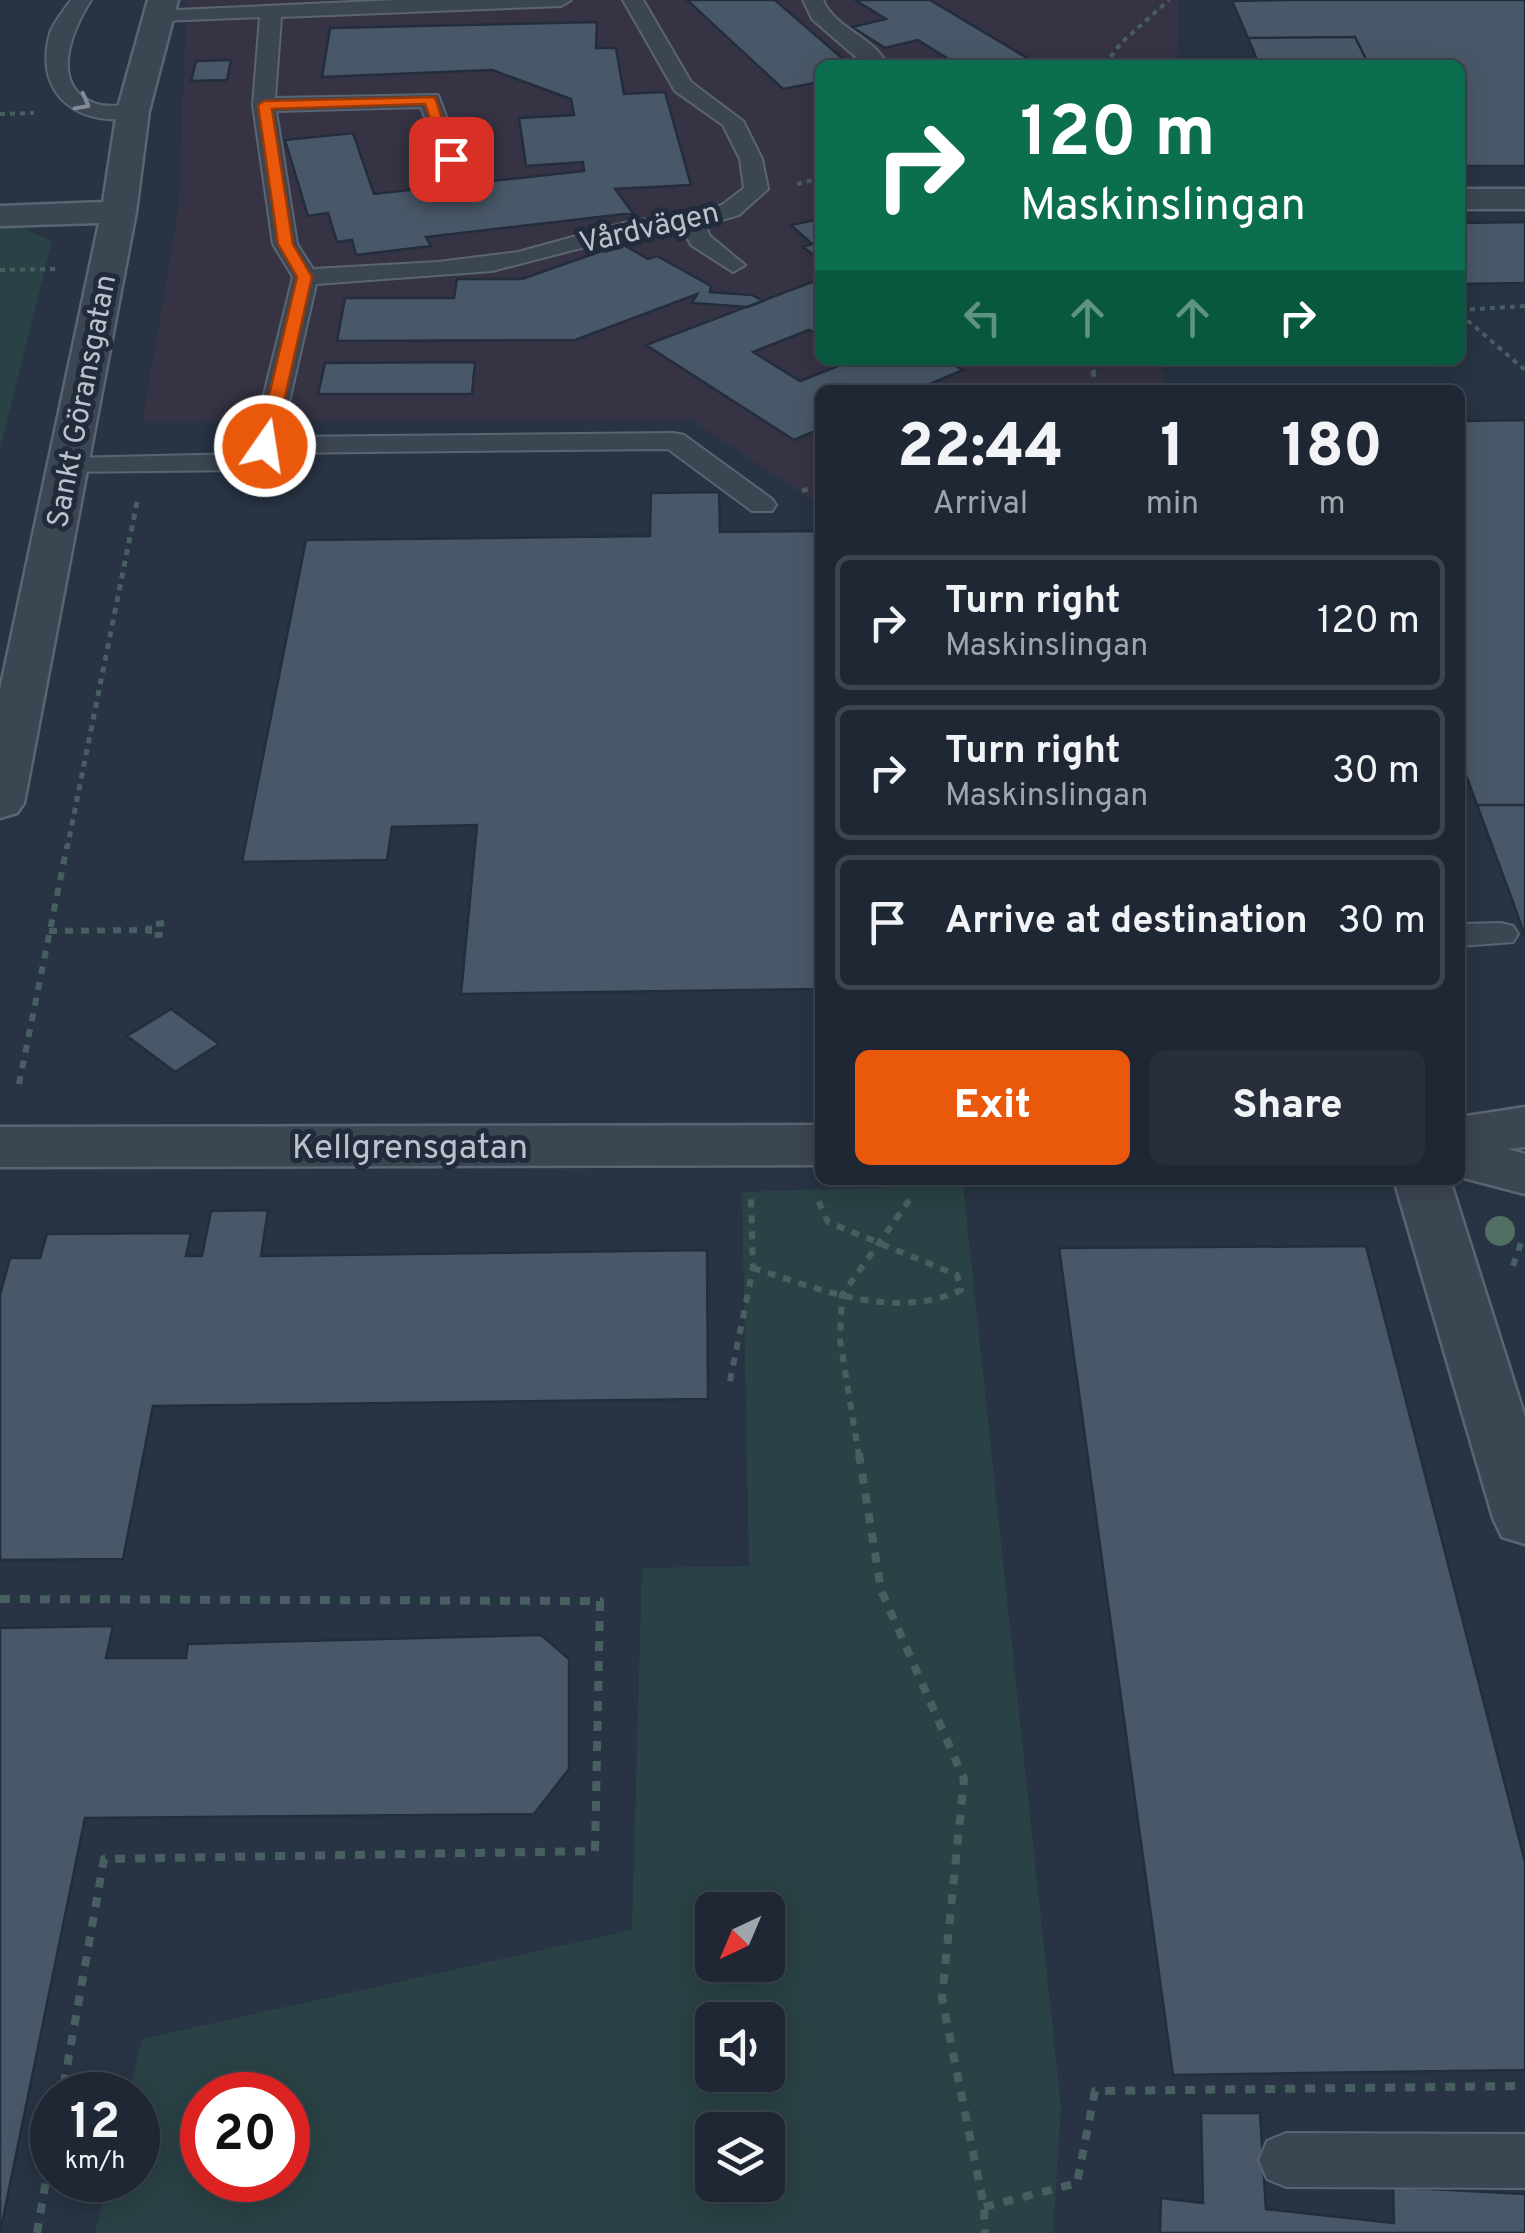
<!DOCTYPE html>
<html lang="en">
<head>
<meta charset="utf-8">
<style>
	:root { --surface:#1e2733; --page:#262f3b; --text:#f1f3f6; --muted:#a1a5ac; --line:#3c444e; --accent:#ea580c }
	body { margin:0; font-family:Overpass,sans-serif; background:var(--page); color:var(--text); height:100vh; display:flex; flex-direction:column; font-size:38px; white-space:nowrap }
	* { box-sizing:border-box; margin:0 }
	p { font-size:32px; color:var(--muted) }
	.icon { flex:none; width:55px; height:55px; fill:none; stroke:currentColor; stroke-width:2; stroke-linecap:round; stroke-linejoin:round }
	.map { position:relative; flex:1; overflow:hidden }
	.side { position:absolute; left:815px; top:385px; width:650px; height:800px; display:flex; flex-direction:column; background:var(--surface); border-radius:15px; box-shadow:0 5px 25px #0003,0 0 0 2px var(--line) }
	.side>* { flex:none }
	.top-card { position:absolute; left:815px; top:60px; width:650px; height:305px; border-radius:15px; box-shadow:0 5px 25px #0003,0 0 0 2px var(--line); background:#0b6e4f; color:#fff; overflow:hidden }
	.needle { width:65px; rotate:224deg }
	.fabs { position:absolute; left:695px; top:1892px; display:grid; gap:20px }
	.fabs a { display:grid; place-items:center; width:90px; height:90px; border-radius:15px; background:var(--surface); box-shadow:0 5px 25px #0003,0 0 0 2px var(--line); font-size:50px }
	.speed { position:absolute; left:30px; top:2072px; display:flex; gap:20px; font-size:50px; font-weight:700; text-align:center }
	.speed>* { display:grid; place-content:center; width:130px; height:130px; border-radius:50%; background:var(--surface); box-shadow:0 5px 25px #0003,0 0 0 2px var(--line); line-height:1 }
	.speed small { font-size:25px; font-weight:400 }
	.speed .limit { border:15px solid #d22; background:#fff; color:#111 }
	.pin { position:absolute; display:grid; place-items:center; width:85px; height:85px; color:#fff; margin:-42px; border-radius:20px; box-shadow:0 5px 15px #0006 }
	.me { position:absolute; width:110px; margin:-55px; rotate:13deg; stroke-linejoin:round; filter:drop-shadow(0 0 8px #0008) }
	.turn { display:flex; align-items:center; gap:35px; height:210px; padding:0 40px; font-size:45px }
	.turn .icon { width:130px; height:130px; stroke-width:2.5 }
	.turn b { display:block; font-size:70px; line-height:85px }
	.lanes { display:flex; align-items:center; height:95px; padding:0 40px; background:#0003; justify-content:center; gap:50px; direction:ltr }
	.lanes .off { opacity:.35 }
	.eta { display:flex; justify-content:space-evenly; align-items:center; height:170px; text-align:center }
	.eta b { font-size:60px; font-weight:800; line-height:70px }
	.cta { display:flex; gap:20px; margin-top:auto; padding:20px 40px }
	.cta a { flex:1; height:115px; border-radius:15px; background:var(--accent); color:#fff; font-size:40px; font-weight:800; line-height:115px; text-align:center }
	.cta a+a { background:var(--page); color:var(--text) }
	ul { padding:0; list-style:none }
	li { display:flex; align-items:center; gap:30px; height:135px; margin:0 20px 15px; padding:0 20px; border:5px solid var(--line); border-radius:15px }
	li div { flex:1 }
	li b { display:block; font-size:38px }
	li em { font-style:normal }
	.map>svg:first-child { display:block }
	.medical { fill:#363444 }
	.green { fill:#2a4245; fill-rule:evenodd }
	.building { fill:#495868; stroke:#232d3b; stroke-width:2.5 }
	.lines { fill:none; stroke-linecap:round; stroke-linejoin:round }
	.service-casing { stroke:#5b6471; stroke-width:4 }
	.minor-casing { stroke:#5b6471; stroke-width:5 }
	.path-far3 { stroke:#485f61; stroke-width:4; stroke-dasharray:5 5; stroke-linecap:butt }
	.path-far2 { stroke:#485f61; stroke-width:5; stroke-dasharray:6 6; stroke-linecap:butt }
	.path-far1 { stroke:#485f61; stroke-width:6; stroke-dasharray:8 8; stroke-linecap:butt }
	.path { stroke:#485f61; stroke-width:8; stroke-dasharray:10 10; stroke-linecap:butt }
	.service { fill:#3c4653; fill-rule:evenodd }
	.minor { fill:#3c4653; fill-rule:evenodd }
	.tree { fill:#506e62 }
	.oneway { stroke:#818a96 }
	.route { fill:#ea580c; stroke:#983908; stroke-width:2.5 }
	.labels { text-anchor:middle; stroke-width:10; stroke-linejoin:round; paint-order:stroke }
	.far-street-label { font-size:30px; fill:#bac2cd; stroke:#212b39 }
	.street-label { font-size:35px; fill:#bac2cd; stroke:#212b39 }
</style>
</head>
<body>
<div class="map">
<svg width="1525" height="2233" viewBox="0 0 1525 2233">
	<rect width="100%" height="100%" fill="#283444"/>
	<path class="medical" d="M187,0H1178V53L1169,65H820V360H1160L1167,390H820V497L810,499L692,420L142,422L178,214Z"/>
	<path class="green" d="M21,227L52,241L0,450V228Z
		M963,1185L1061,2107L1053,2233H95L108,2180H138V2095H129L142,2039L632,1930L642,1568L749,1566L742,1192ZM712,1910H768V1965H712ZM712,2020H768V2075H712ZM202,2095H288V2180H202ZM712,2130H768V2185H712Z"/>
	<path class="building" d="M687,0H775L850,65H820V82L783,89Z
		M855,0H930L1039,65H958L918,40L885,48L852,27L886,19Z
		M1287,0H1525V166H1460V65H1369L1355,37L1248,38L1232,1Z
		M597,22L596,48H616L624,94L665,92L691,185L615,189L633,213L426,237L431,246L356,255L352,240L337,242L328,213L308,216L285,140L353,133L374,194L584,171L583,162L526,166L519,118L574,115L571,99L492,70L322,77L330,28Z
		M1355,37L1369,65H1259L1248,38Z
		M231,60L227,80L191,81L196,61Z
		M820,219V260L803,247L812,244L791,225Z
		M1525,222V283L1460,284V223Z
		M622,244L648,259L657,256L711,286L710,292L752,295L763,301L748,307L692,303L697,294L575,340L337,341L345,298H454L457,279H522Z
		M820,279V336L809,330L753,352L800,381L853,360H945L963,370L916,390H820V429L794,440L646,345Z
		M475,362L472,394H318L325,363Z
		M1525,420V805H1477L1460,759V421Z
		M719,492L720,532L820,531V989L461,994L477,825L392,827L387,860L242,862L306,540L650,536L651,493Z
		M1477,805H1525V936L1514,905Z
		M171,1009L219,1044L175,1072L127,1036Z
		M268,1210L261,1256L707,1250L708,1399L153,1406L123,1559L0,1560V1295L10,1258H40L47,1234L191,1233L186,1256H202L211,1211Z
		M1366,1246L1525,1862V2070L1173,2075L1059,1248Z
		M113,1626L106,1658H186L188,1644L541,1635L569,1659V1769L534,1814L85,1818L0,2233V1628Z
		M1201,2113H1260L1266,2209L1394,2223L1393,2187L1525,2194V2233H1160L1161,2198L1203,2203Z"/>
	<g class="lines">
		<defs>
			<path id="service" d="M71,0H91C73,29 48,84 94,103C107,109 126,103 141,106L144,111L141,116C82,130 32,97 50,33C54,22 64,10 71,0Z
				M397,0H571L561,6L281,17L275,98L438,95L462,159L451,166L443,164L421,107L276,111L297,244L313,269L438,262L518,252L628,222L707,210L722,205L744,188L740,159L723,125L675,91L623,0H643L691,82L743,121L762,159L768,189L739,215L705,225L710,236L745,265L733,272L691,245L683,229L628,236L492,271L316,284L281,437L674,433L684,435L772,499L776,505L772,511H752L668,449L273,453L260,468L250,470L59,472L55,466L69,458L242,454L252,443L293,277L273,244L253,105L260,17L161,21L151,15L154,11Z
				M803,0H823C835,29 875,37 887,65H865L812,19Z
				M1501,923L1513,926L1518,934L1513,942L1460,946V924Z
				M1286,2133L1525,2134V2188L1286,2187L1267,2179L1259,2160L1267,2141Z"/>
			<path id="minor" d="M148,0H178L149,111L136,212L24,803L17,813L0,818V690L99,223L0,226V206L103,202L117,111Z
				M1460,189H1525V209H1460Z
				M1525,1107V1147L1508,1149L1525,1154V1194L1460,1177V1117Z
				M820,1125V1165L0,1167V1127Z
				M1394,1180H1450L1525,1417V1544L1502,1537L1493,1518Z"/>
		</defs>
		<use href="#service" class="service-casing"/>
		<use href="#minor" class="minor-casing"/>
		<path class="path-far3" d="M1105,65L1121,43L1169,0
			M0,114L34,113
			M797,184L820,178
			M0,270L56,269
			M1460,310L1525,306
			M1460,314L1525,370
			M1092,360L1094,373"/>
		<path class="path-far2" d="M1093,371L1096,390
			M802,491L820,485
			M67,849L137,502"/>
		<path class="path-far1" d="M164,923L149,925V936L166,934
			M49,931L149,930
			M19,1084L67,846
			M1513,1266L1521,1243L1525,1242
			M753,1268C819,1289 894,1321 961,1290L957,1275L828,1222L817,1198
			M730,1381L753,1268L751,1198
			M859,1457L840,1340L842,1295L913,1195"/>
		<path class="path" d="M859,1454L881,1590L964,1779L942,1998L984,2207L985,2233
			M0,1599L600,1601L595,1851L104,1859L62,2095
			M984,2207L1077,2183L1095,2091L1525,2086
			M37,2233L52,2146"/>
		<use href="#service" class="service"/>
		<use href="#minor" class="minor"/>
	</g>
	<circle class="tree" cx="1500" cy="1231" r="15"/>
	<defs><path id="oneway-chevron" d="M-2-3.5L2.5 0L-2 3.5" fill="none" stroke-width="1.6" stroke-linecap="round" stroke-linejoin="round" transform="scale(2.5)"/></defs>
	<use class="oneway" href="#oneway-chevron" transform="translate(83 103) rotate(28)"/>
	<path class="route" d="M435,97L456,162L444,159L425,104L272,109L293,244L312,277L274,446L259,449L257,446L297,277L278,244L258,105L264,101Z"/>
	<g class="labels">
		<g class="far-street-label">
			<text transform="translate(649 227) rotate(-13)" y="10">Vårdvägen</text>
			<text transform="translate(81 401) rotate(-79)" y="10">Sankt Göransgatan</text>
		</g>
		<g class="street-label">
			<text x="410" y="1158">Kellgrensgatan</text>
		</g>
	</g>
</svg>
<div class="fabs">
<a><svg class="needle" viewBox="-14 -14 28 28"><path d="M0-13l5 13h-10z" fill="#e53935"/><path d="M0 13l5-13h-10z" fill="#a1a5ac"/></svg></a>
<a><svg class="icon" aria-label="sound" viewBox="0 0 24 24"><path d="M4 9h4l5-4v14l-5-4H4zM17 9q2 3 0 6"/></svg></a>
<a><svg class="icon" aria-label="layers" viewBox="0 0 24 24"><path d="M12 4l9 5-9 5-9-5zM3 14l9 5 9-5"/></svg></a>
</div>
<div class="speed"><div>12<small>km/h</small></div><div class="limit">20</div></div>
<div class="pin" style="left:451px;top:159px;background:#d93025"><svg class="icon" aria-label="arrive" viewBox="0 0 24 24"><path d="M6 21V4h12l-3 4 3 4H6"/></svg></div>
<svg class="me" style="left:265px;top:446px" viewBox="-20 -20 40 40"><circle r="17" fill="#ea580c" stroke="#fff" stroke-width="3"/><path d="M0-11L8 9 0 5-8 9z" fill="#fff"/></svg>
<div class="top-card">
<div class="turn"><svg class="icon" aria-label="right" viewBox="0 0 24 24"><path d="M7 20v-9h11M14 6l5 5-5 5"/></svg><div><b>120 m</b>Maskinslingan</div></div>
<div class="lanes"><svg class="icon off" aria-label="left" viewBox="0 0 24 24"><path d="M17 20v-9H6M10 6l-5 5 5 5"/></svg><svg class="icon off" aria-label="ahead" viewBox="0 0 24 24"><path d="M12 20V5M6 11l6-6 6 6"/></svg><svg class="icon off" aria-label="ahead" viewBox="0 0 24 24"><path d="M12 20V5M6 11l6-6 6 6"/></svg><svg class="icon" aria-label="right" viewBox="0 0 24 24"><path d="M7 20v-9h11M14 6l5 5-5 5"/></svg></div>
</div>
<section class="side">
<div class="eta">
<div><b>22:44</b><p>Arrival</p></div>
<div><b>1</b><p>min</p></div>
<div><b>180</b><p>m</p></div>
</div>
<ul>
<li><svg class="icon" aria-label="right" viewBox="0 0 24 24"><path d="M7 20v-9h11M14 6l5 5-5 5"/></svg><div><b>Turn right</b><p>Maskinslingan</p></div><em>120 m</em></li>
<li><svg class="icon" aria-label="right" viewBox="0 0 24 24"><path d="M7 20v-9h11M14 6l5 5-5 5"/></svg><div><b>Turn right</b><p>Maskinslingan</p></div><em>30 m</em></li>
<li><svg class="icon" aria-label="arrive" viewBox="0 0 24 24"><path d="M6 21V4h12l-3 4 3 4H6"/></svg><div><b>Arrive at destination</b></div><em>30 m</em></li>
</ul>
<div class="cta"><a>Exit</a><a>Share</a></div>
</section>
</div>
</body>
</html>
